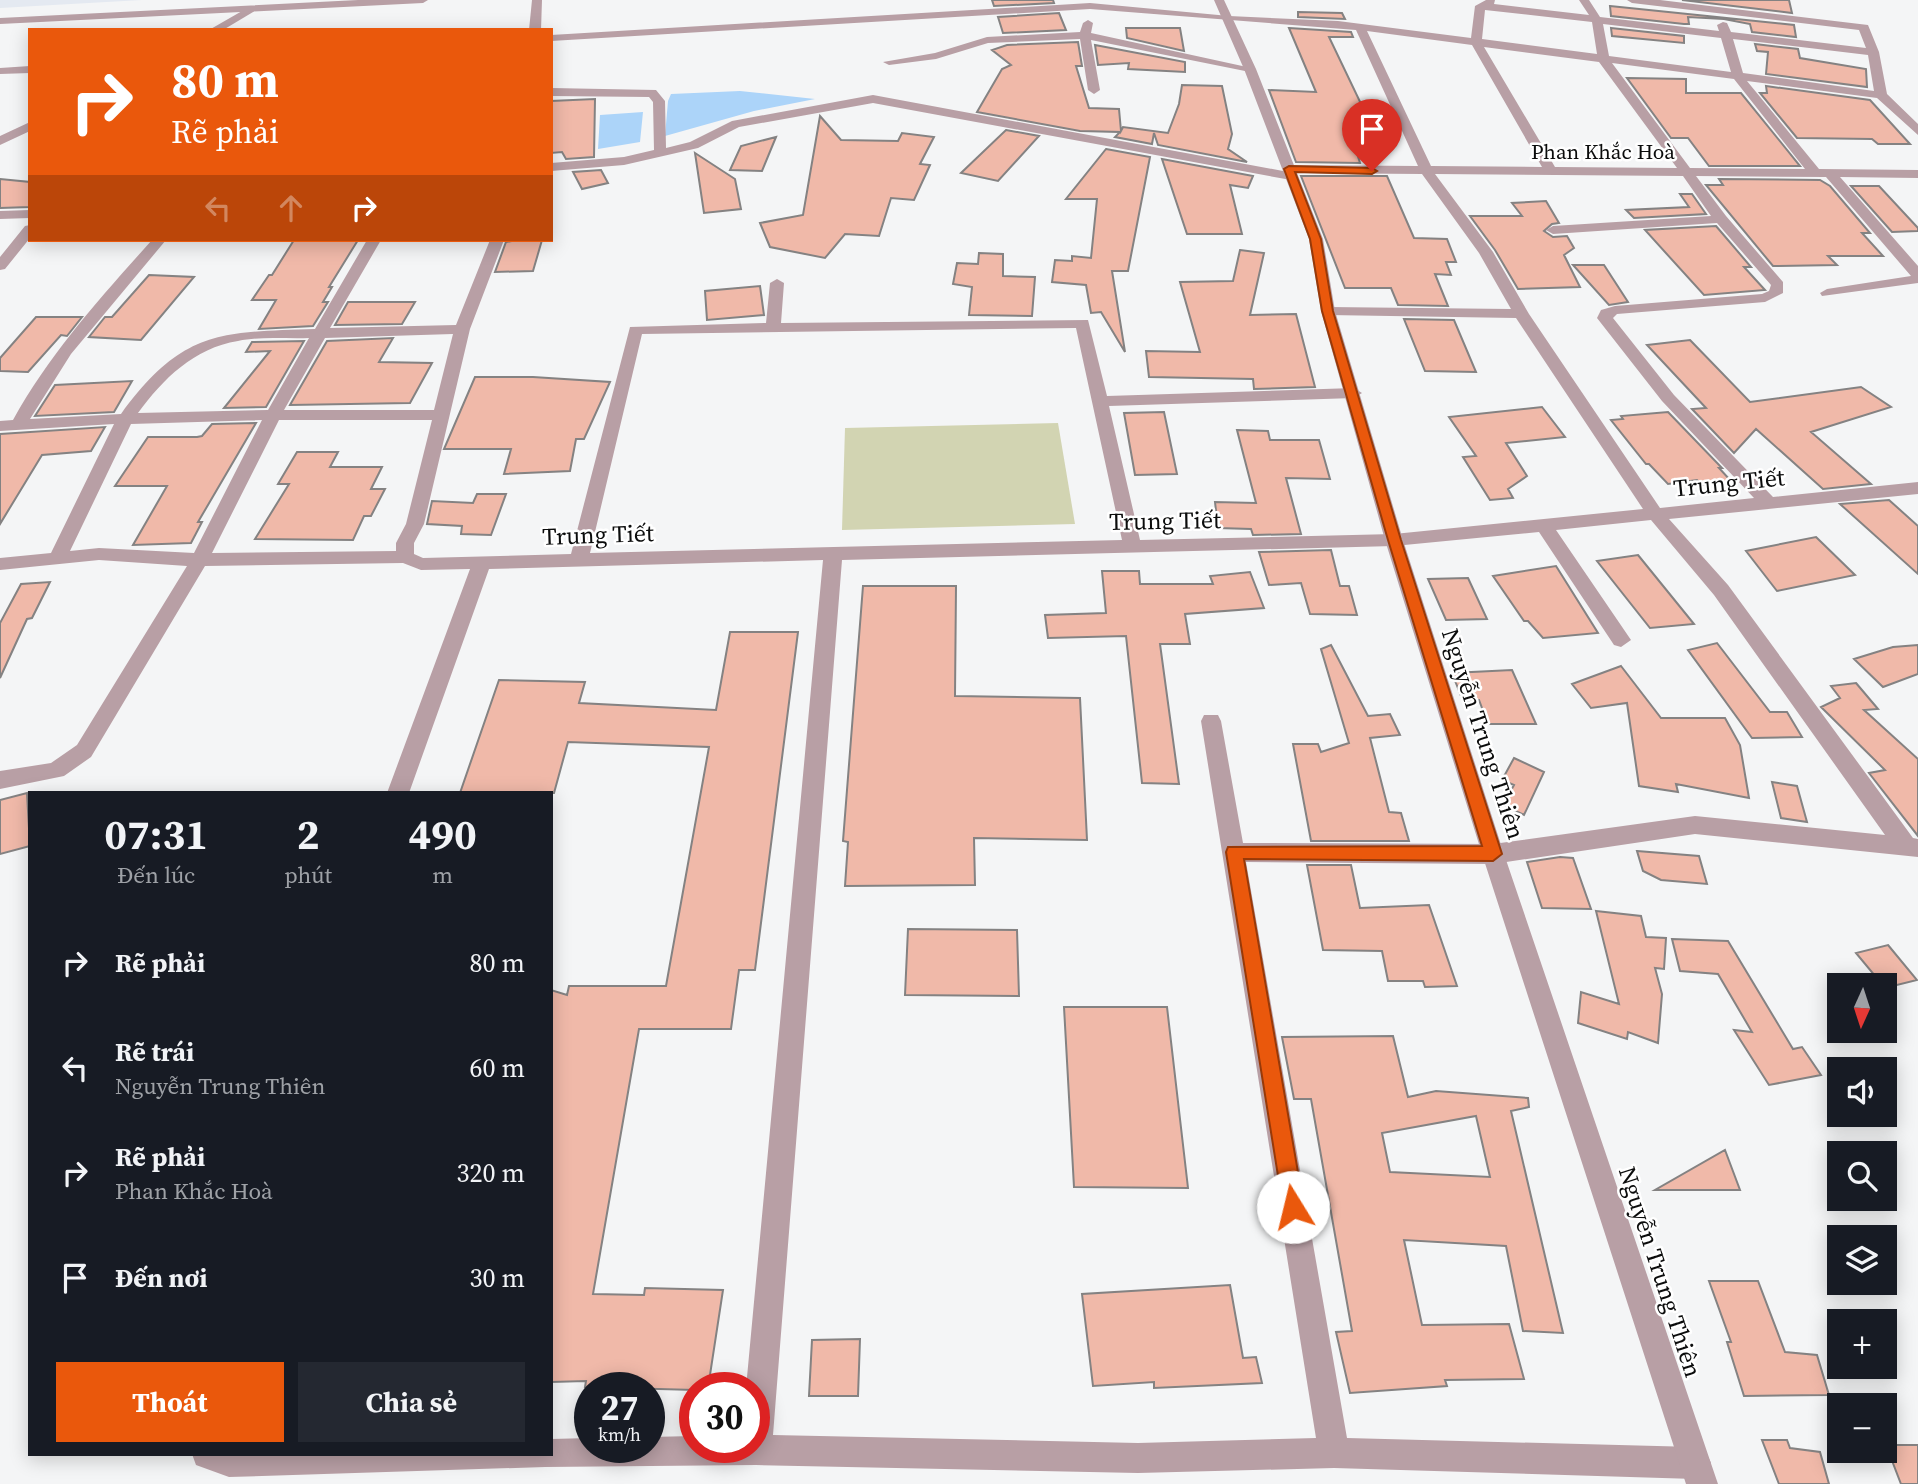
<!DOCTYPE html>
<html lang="vi">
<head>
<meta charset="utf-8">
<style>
	:root { --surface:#171b24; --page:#242831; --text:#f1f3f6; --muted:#9ea1a6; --accent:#ea580c }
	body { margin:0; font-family:"Source Serif 4",serif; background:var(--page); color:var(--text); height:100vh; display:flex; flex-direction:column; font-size:26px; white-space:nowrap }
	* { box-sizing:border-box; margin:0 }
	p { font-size:23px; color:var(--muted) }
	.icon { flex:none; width:38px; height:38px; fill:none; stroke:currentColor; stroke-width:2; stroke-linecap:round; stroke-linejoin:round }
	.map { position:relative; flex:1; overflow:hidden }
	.details { position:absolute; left:28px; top:791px; width:525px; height:665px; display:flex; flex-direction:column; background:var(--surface); border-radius:0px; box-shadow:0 4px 18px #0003 }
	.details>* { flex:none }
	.banner { position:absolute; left:28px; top:28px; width:525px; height:214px; border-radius:0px; box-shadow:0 4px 18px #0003; background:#ea580c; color:#fff; overflow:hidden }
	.needle { width:46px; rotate:183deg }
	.controls { position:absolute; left:1827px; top:973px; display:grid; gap:14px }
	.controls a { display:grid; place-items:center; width:70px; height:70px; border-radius:0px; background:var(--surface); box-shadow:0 4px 18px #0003; font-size:35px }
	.speed { position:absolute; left:574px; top:1372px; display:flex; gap:14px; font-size:35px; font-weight:700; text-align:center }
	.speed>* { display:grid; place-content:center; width:91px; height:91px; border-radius:50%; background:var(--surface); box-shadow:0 4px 18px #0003; line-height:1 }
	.speed small { font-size:18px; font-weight:400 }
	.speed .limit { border:10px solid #d22; background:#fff; color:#111 }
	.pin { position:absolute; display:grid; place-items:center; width:60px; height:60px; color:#fff; margin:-72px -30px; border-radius:50% 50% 50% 0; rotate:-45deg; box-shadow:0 0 7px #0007 }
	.pin .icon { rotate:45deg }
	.me { position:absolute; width:77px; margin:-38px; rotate:351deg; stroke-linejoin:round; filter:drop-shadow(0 0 5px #0008) }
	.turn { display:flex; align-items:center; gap:24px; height:147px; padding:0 28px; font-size:32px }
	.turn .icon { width:91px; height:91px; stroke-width:2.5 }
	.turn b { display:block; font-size:49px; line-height:60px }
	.lanes { display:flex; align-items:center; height:66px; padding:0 28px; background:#0003; justify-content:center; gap:35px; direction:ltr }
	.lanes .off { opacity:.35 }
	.eta { display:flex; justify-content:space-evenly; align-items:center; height:119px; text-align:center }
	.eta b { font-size:42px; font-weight:700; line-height:49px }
	.primary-button { display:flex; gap:14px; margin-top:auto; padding:14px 28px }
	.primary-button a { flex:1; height:80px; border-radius:0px; background:var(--accent); color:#fff; font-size:28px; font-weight:700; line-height:80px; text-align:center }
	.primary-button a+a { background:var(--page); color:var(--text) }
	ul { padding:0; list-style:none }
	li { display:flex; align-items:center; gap:21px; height:105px; padding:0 28px }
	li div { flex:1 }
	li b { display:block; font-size:26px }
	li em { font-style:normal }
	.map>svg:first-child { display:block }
	.built { fill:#e4e9f1 }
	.green { fill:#d2d4b2 }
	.water { fill:#acd4f9 }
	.building { fill:#f0b9a9; stroke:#848282; stroke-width:2; fill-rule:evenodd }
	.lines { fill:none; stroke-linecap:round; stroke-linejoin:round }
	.minor { fill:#b89fa5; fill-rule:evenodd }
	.tertiary { fill:#b89fa5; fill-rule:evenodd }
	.route { fill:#ea580c; stroke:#983908; stroke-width:2 }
	.labels { text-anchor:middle; stroke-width:5; stroke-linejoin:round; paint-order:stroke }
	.far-street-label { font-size:21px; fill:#0b0c0c; stroke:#fff }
	.street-label { font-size:24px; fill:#0b0c0c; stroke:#fff }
</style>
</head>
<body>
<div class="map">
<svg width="1918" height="1484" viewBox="0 0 1918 1484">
	<rect width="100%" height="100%" fill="#f4f5f6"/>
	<path class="built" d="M0,0H142L0,8Z"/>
	<path class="green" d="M1058,423L1075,524L842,530L845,428Z"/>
	<path class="water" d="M740,91L815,99L754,111L665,136L668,101L671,94Z
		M643,112L640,142L598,149L600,115Z"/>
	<path class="building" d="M992,0H1053L1054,3L994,6Z
		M1682,0H1789L1792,13Z
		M1610,6L1794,25L1796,37L1752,32L1750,24L1724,19L1688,17L1689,24H1684L1611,16Z
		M1298,12L1342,13L1345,19L1298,17Z
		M1059,13L1066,30L1003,33L998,17Z
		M1126,28H1180L1184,51L1127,38Z
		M1289,28L1351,32L1353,37H1329L1374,131H1350L1360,163L1296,162L1269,90L1316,92Z
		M1611,28L1684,36V43L1612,36Z
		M1078,42L1082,66H1076L1089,108L1119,109L1121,131L1123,127L1168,133L1179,104L1182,85L1222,86L1232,134L1228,149L1247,162L1158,145L1154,133L1152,144L1115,137L1120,132L1080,131L977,112L1002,69L1011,65L992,50L1007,45Z
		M1755,44L1798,49L1800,58L1866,69L1867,87L1766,74L1768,52L1757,51Z
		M1095,45L1185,62V72L1128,69L1129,63L1098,65Z
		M1627,78L1686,79V93H1741L1800,166H1709L1688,138H1671Z
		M1766,86L1870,100L1910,144H1878L1872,139L1797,138L1760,93H1767Z
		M595,99L594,157L566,159L562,152L551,153V101Z
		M820,116L841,140L898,141L902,133L934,137L920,164L930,165L914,200L891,198L879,236L845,234L825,258L770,247L760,223L803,215Z
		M1006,130L1039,136L998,181L961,173Z
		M776,137L762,171L730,170L741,146Z
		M1106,149L1150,157L1128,271H1112L1125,352L1101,312L1091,313L1086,285L1052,282L1055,260L1072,261V256L1091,258L1097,199H1066Z
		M695,153L735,179L741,209L704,213Z
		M1162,159L1253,176L1248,188L1230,185L1242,234H1187Z
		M601,170L608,183L582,189L573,172Z
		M1301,176H1387L1414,238L1447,239L1456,262H1446L1451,275L1435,274L1448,306L1398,305L1391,288H1345Z
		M0,179L30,182V207L0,208Z
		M1719,179L1820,180L1830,186L1870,233H1862L1883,256H1828L1837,265L1773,266L1706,185H1723Z
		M1851,186H1879L1918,228V231L1892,232Z
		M1680,194H1692L1706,214L1634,218L1626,210L1689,207Z
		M1546,201L1559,223L1552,224L1544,231L1553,237L1567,236L1574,248L1564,255L1580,287L1518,289L1495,250L1470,216H1522L1512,203Z
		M1716,226L1751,267H1744L1765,290L1704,295L1645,230Z
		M294,240H358L329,287H332L323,302H328L313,326L259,329L276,300H252L269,275H272Z
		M517,240H542L533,271L495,272L506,242Z
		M1240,250L1264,253L1250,315L1296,314L1315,387L1254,389L1253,379L1149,377L1146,351L1200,352L1180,282L1233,281Z
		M979,253L1003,254V276L1035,277L1032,316L969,315L972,287L953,284L957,263L978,264Z
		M1573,265H1604L1628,302L1609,305Z
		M149,275L194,277L141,340L89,337L105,317H112Z
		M760,286L764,315L707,320L705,291Z
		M348,302H415L402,324L335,325Z
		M36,317H82L67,336L61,335L28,372L0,371V358Z
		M1404,319L1454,320L1476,372L1425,371Z
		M393,338L379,362L432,363L410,403L290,405L327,341Z
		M1690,340L1750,402L1861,387L1891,407L1811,432L1871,484L1823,489L1756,429L1734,453L1692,409L1706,408L1647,345Z
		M304,341L266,407L224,408L270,351L246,352L252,342Z
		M475,377H533L610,382L584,439H576L570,471L504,474L511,449H444Z
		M132,381L114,412L35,416L55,385Z
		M1542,407L1565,437L1506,443L1527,476L1508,489L1513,498L1490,500L1463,457L1476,456L1449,417Z
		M1164,412L1177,474L1135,475L1124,413Z
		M1668,412L1722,468H1719L1731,481L1702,485L1697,480L1668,484L1649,464H1646L1611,420L1623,419L1621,416Z
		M256,423L198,522H202L191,543L133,545L167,486H115L148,437H197L202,436L212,424Z
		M105,427L91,451L42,455L0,524V434Z
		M1237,430L1268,431L1270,440H1319L1330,479L1286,478L1301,534L1253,535L1251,529L1218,528L1215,502L1256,503Z
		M297,452H338L330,467H382L371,489H385L371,516H364L353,540L255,539L289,484H278Z
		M477,494H506L491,535L461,534L462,526L427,524L432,501L473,503Z
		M1889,500L1918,526V574L1840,504Z
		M1816,537L1855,575L1777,591L1746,551Z
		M1331,550L1340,586H1349L1357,615L1310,614L1301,583L1269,585L1259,552Z
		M1638,555L1694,624L1650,628L1597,561Z
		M1556,566L1598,633L1543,638L1528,621H1524L1493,576Z
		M1102,571H1139L1140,584H1213L1210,576L1250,572L1264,608L1185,614L1190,644H1160L1179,784L1142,783L1126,636L1048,638L1045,615L1106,613Z
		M1468,578L1487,619L1446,620L1428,579Z
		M50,582L32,618L27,619L0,678V623L21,584Z
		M863,586H956L955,696L1080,698L1087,840L974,838L975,885L845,886L848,842L843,841Z
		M730,632H798L755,970H739L731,1029H639L593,1294L644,1295L645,1288L723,1290L708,1388H695V1390L585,1387L586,1381L551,1382V990L567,995L569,986H666L709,747L568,742L554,793H460L499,680L585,682L579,703L716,710Z
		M1717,643L1770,712H1787L1802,737L1752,738L1688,650Z
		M1331,645L1368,716L1390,714L1400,735L1370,738L1389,812L1401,813L1409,841H1311L1293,744H1318L1321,752L1349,743L1321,649Z
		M1918,645V674L1883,687L1854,659L1893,647Z
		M1621,666L1661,718H1725L1740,745L1749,798L1676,784L1678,792L1639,786L1627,703L1591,708L1572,684Z
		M1512,670L1536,724H1488L1479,700L1463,701L1452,673Z
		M1856,683L1878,709L1864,710L1918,759V836L1869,773L1885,770L1821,707L1840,698L1831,686Z
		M1514,758L1544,772L1524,815L1503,805L1514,785L1502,780Z
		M1772,782L1797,786L1807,822L1781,818Z
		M27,793L30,846L0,854V800Z
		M1637,851L1699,856L1707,884L1661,880L1643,871Z
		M1560,857L1573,858L1591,909L1542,908L1527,862Z
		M1307,865H1351L1360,908L1429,905L1457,986L1425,987L1423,981H1388L1382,951L1323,950Z
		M1596,911L1641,916L1646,937L1666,938L1664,969L1655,968L1662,994L1658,1043L1628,1032L1627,1039L1578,1023L1581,992L1619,1004Z
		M908,929L1017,930L1019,996L905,995Z
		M1672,939L1728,941L1793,1049L1802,1047L1821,1075L1769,1085L1734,1030L1752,1032L1718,974L1680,971Z
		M1888,945L1917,980L1885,988L1856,953Z
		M1064,1007H1167L1188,1188L1074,1187Z
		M1393,1036L1408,1097L1436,1091L1528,1098L1529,1107L1511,1111L1563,1333L1523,1331L1506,1246L1404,1240L1422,1325L1509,1324L1524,1379L1445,1380L1447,1386L1350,1393L1336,1332L1352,1331L1311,1099H1294L1282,1037ZM1476,1116L1490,1177L1390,1172L1382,1133Z
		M1725,1150L1740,1190H1655Z
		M1709,1281H1758L1785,1352L1817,1355L1829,1395L1744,1396L1727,1342H1731Z
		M1230,1285L1243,1358L1256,1357L1262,1383L1154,1388V1382L1093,1386L1082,1294Z
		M860,1339L858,1396H809L812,1340Z
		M1762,1440H1787L1790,1448L1820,1452L1829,1484H1779Z
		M1886,1445H1918V1484H1901Z"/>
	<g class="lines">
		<path class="minor" d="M532,0H542L541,30H529Z
			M1486,0H1495L1494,4L1589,15L1579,0H1589L1600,17L1719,31L1717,25L1723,22L1727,23L1731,32L1866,48L1859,30L1632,3L1627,0H1660L1868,25L1879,52L1887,94L1918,124V135L1877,98L1747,81L1819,169L1918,170V178L1840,177L1918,266V283L1822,296L1820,293L1827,289L1911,276L1826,177L1696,176L1726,216L1783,282V293L1765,302L1617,314L1613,318L1674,395L1773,497L1918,482V494L1669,519L1728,585L1913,838L1918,839V857L1695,834L1493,864L1246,862L1347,1438L1695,1447L1706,1452L1711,1463L1706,1474L1695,1479L1334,1468L1138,1473L756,1465L545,1467L229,1477L196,1465L192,1454H551V1439L590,1438V1447H649V1437L695,1436V1447H754V1388H746L823,560L489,569L409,793H387L470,569L421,570L403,563L205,566L91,757L64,776L0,789V771L51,763L77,745L187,566L99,560L0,570V558L51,553L114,424L0,431V421L13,420C50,353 101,297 152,240H166L71,354L30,419L121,414C182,331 218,332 315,329L367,240H381L330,328L456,325L490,240H504L470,329L424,524L414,543V554L423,558L571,554L630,327L766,323L770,283L777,279L784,283L781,323L1088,320L1107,396L1354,388L1362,393L1354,398L1109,406L1140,540L1394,534L1643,509L1516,318L1328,315L1321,311L1328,307L1511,309L1479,253L1422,174L1295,173L1298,176L1291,180L873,103L739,127L698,148L624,165L551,171V163L624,157L654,150L653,102L649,97L551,96V88L656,90L665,101L666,148L690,142L732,121L873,95L1283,171L1288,165L1418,166L1356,30L1090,9L551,41V35L1090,3L1229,16L1338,21L1471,38L1475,6ZM1485,10L1592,22L1597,54L1482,39ZM1603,24L1721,38L1731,72L1609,56ZM1367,31L1472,45L1542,167L1431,166ZM1733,39L1868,55L1874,91L1743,73ZM1484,47L1599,62L1677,168L1555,167ZM1612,63L1734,79L1805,169L1690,168ZM1435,174L1683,176L1711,216L1553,226L1546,230L1553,234L1717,223L1771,285L1769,291L1762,294L1615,306L1601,310L1597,318L1662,401L1754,498L1660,508L1529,314L1493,252ZM1076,328L1122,540L590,553L642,334ZM453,334L434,410H284L325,338ZM309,338L268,410L138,413C163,379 194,348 238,341C260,336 286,339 309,338ZM262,420L194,553L99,548L70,551L131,424ZM279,420H432L406,524L396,543V551L212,553ZM1651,520L1714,595L1885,835L1695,816L1493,844L1243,843L1221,721L1218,715H1204L1201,721L1316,1438L1138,1443L773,1435L842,560L1394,546L1539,532L1614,645L1621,647L1631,640L1556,530Z
			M249,7L258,9L223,30H209Z
			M1088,20L1093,23L1091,33L1256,69L1250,72L1091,40L1100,90L1094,94L1088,90L1080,39L988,43L936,59L889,65L883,62L935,53L987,37L1080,32L1083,23Z
			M30,66V73L0,74V68Z
			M30,122V131L0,145V136Z
			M30,210V218L0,219V211Z
			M30,225V238L5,269L0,270V257L25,226Z"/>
		<path class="tertiary" d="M358,0H428L423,3L0,24V18Z
			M1214,0H1224L1256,69L1323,239L1335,311L1403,540L1504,854L1718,1484H1686L1482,854L1385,540L1321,311L1309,239L1244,69Z"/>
	</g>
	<path class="route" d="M1289,166L1372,168L1377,171L1372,174L1295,172L1321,239L1333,311L1401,540L1502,854L1493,861L1244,859L1304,1207L1301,1214L1293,1217L1286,1214L1283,1207L1226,852L1228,847L1482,846L1388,540L1322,311L1310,239L1284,169Z"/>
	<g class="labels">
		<g class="far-street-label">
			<text x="1603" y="159">Phan Khắc Hoà</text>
		</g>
		<g class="street-label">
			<text transform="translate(1729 483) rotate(-6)" y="8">Trung Tiết</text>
			<text transform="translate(1165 521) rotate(-1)" y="8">Trung Tiết</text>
			<text transform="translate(598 535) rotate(-2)" y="8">Trung Tiết</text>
			<text transform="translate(1483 734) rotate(72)" y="8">Nguyễn Trung Thiên</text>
			<text transform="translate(1660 1272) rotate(72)" y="8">Nguyễn Trung Thiên</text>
		</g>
	</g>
</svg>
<div class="controls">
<a><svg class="needle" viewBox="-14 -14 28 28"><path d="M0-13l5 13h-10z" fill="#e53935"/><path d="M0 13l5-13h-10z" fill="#9ea1a6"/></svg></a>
<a><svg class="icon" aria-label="sound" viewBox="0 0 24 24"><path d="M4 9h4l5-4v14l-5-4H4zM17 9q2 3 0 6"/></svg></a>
<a><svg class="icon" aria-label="search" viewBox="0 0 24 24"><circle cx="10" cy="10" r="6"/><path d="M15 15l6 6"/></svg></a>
<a><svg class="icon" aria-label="layers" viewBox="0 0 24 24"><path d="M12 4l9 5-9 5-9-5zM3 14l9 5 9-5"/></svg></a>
<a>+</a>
<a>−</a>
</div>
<div class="speed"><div>27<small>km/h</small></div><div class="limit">30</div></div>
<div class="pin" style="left:1372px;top:171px;background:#d93025"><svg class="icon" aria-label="arrive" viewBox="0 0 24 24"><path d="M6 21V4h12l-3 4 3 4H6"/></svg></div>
<svg class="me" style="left:1293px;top:1207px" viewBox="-20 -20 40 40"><circle r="19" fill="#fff"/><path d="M0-13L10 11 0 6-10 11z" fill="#ea580c"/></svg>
<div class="banner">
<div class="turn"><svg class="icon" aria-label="right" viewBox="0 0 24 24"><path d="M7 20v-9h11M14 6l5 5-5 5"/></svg><div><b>80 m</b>Rẽ phải</div></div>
<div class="lanes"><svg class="icon off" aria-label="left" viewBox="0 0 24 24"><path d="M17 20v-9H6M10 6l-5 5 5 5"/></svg><svg class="icon off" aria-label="ahead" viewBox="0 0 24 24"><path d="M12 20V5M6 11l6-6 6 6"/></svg><svg class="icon" aria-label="right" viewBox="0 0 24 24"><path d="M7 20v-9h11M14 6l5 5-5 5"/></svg></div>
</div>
<section class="details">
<div class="eta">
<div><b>07:31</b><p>Đến lúc</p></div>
<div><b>2</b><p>phút</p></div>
<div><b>490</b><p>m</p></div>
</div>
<ul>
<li><svg class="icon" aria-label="right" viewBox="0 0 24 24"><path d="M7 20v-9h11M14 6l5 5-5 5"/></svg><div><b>Rẽ phải</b></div><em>80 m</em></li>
<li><svg class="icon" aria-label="left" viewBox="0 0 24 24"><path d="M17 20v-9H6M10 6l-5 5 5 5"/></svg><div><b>Rẽ trái</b><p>Nguyễn Trung Thiên</p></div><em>60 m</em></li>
<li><svg class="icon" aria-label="right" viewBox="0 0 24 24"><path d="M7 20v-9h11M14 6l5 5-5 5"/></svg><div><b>Rẽ phải</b><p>Phan Khắc Hoà</p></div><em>320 m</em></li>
<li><svg class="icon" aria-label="arrive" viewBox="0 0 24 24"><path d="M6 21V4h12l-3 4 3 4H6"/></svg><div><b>Đến nơi</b></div><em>30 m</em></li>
</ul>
<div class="primary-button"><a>Thoát</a><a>Chia sẻ</a></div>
</section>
</div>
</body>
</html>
